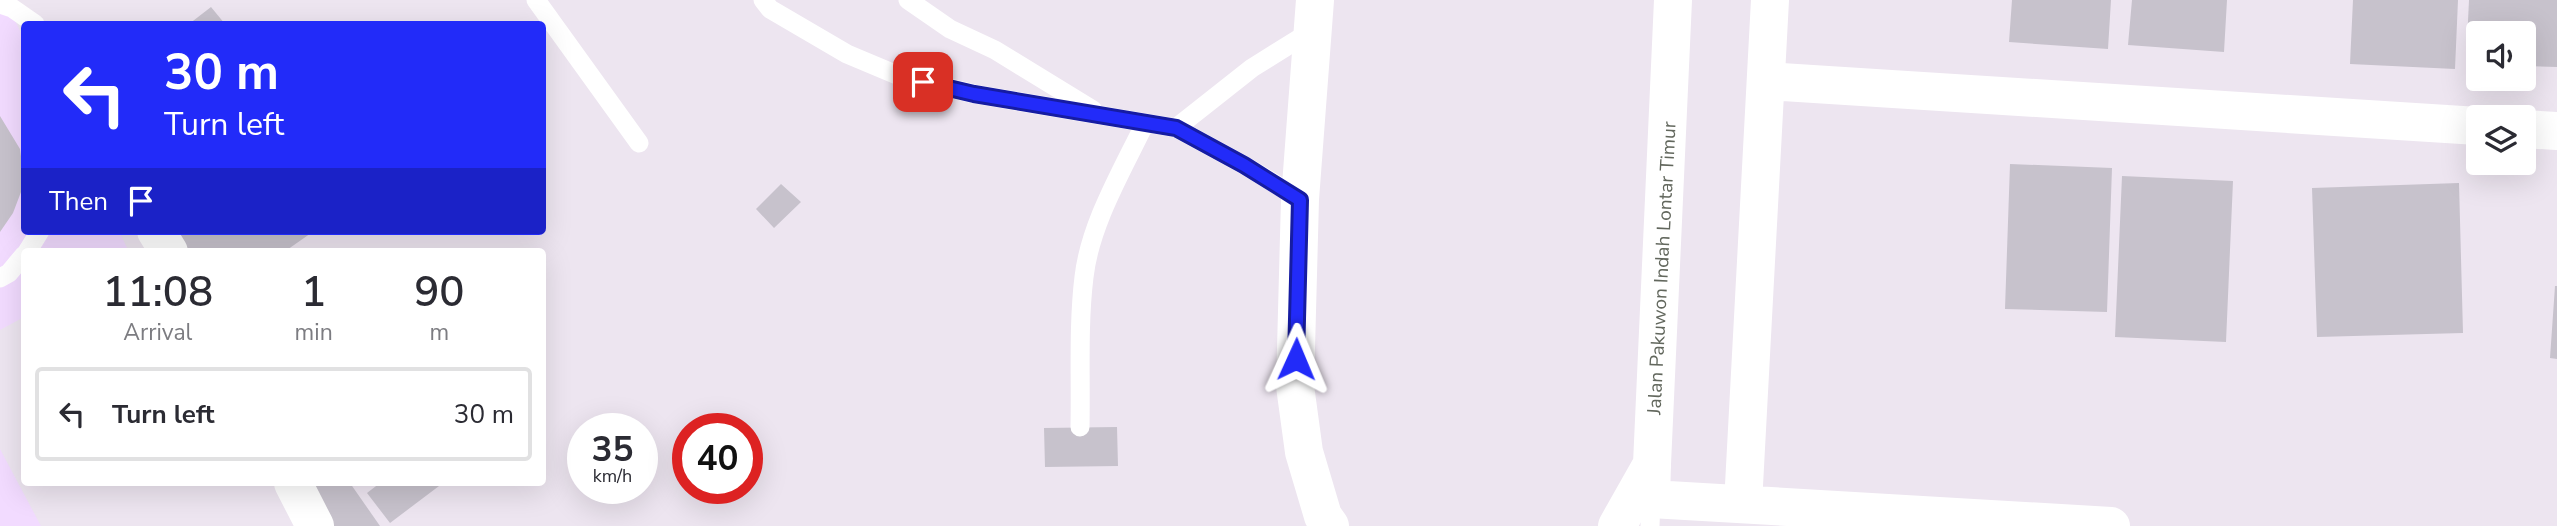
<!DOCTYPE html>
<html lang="en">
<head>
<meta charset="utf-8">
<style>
	:root { --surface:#fff; --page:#f2f2f3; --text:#2b2b33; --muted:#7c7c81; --line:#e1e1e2 }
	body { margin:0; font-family:"Nunito Sans",sans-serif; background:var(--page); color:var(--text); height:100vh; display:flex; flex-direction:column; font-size:26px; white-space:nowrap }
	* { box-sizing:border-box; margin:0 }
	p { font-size:23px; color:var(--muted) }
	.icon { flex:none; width:38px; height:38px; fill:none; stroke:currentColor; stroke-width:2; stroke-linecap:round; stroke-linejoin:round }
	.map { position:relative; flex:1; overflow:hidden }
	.sheet { position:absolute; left:21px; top:248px; width:525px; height:238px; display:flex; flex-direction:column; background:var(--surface); border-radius:7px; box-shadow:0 7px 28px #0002 }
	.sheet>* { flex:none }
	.banner { position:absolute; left:21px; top:21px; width:525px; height:214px; border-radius:7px; box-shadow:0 7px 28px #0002; background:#222bf9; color:#fff; overflow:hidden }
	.controls { position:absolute; left:2466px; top:21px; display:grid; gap:14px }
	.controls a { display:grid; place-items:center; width:70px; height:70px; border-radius:7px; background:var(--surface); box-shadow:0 7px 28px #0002; font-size:35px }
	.speed { position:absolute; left:567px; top:413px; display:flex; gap:14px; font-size:35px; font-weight:700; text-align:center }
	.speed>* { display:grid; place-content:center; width:91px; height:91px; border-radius:50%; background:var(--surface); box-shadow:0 7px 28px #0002; line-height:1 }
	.speed small { font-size:18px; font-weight:400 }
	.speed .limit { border:10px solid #d22; background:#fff; color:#111 }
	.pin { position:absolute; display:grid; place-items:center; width:60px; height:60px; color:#fff; margin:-30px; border-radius:14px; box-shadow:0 4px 10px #0006 }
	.me { position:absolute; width:77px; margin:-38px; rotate:1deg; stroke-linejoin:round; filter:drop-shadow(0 0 5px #0008) }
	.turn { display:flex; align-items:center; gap:24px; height:147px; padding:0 28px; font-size:32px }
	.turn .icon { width:91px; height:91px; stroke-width:2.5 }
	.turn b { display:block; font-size:49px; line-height:60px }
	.then { display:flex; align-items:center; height:66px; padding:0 28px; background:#0003; gap:14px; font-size:26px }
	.eta { display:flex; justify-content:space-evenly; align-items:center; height:119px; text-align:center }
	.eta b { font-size:42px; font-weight:600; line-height:49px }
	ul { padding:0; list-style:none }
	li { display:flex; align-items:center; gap:21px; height:94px; margin:0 14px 10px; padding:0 14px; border:4px solid var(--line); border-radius:7px }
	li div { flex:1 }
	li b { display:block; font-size:26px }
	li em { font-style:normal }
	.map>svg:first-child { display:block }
	.commercial { fill:#f2dbff }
	.building { fill:#c7c2cc }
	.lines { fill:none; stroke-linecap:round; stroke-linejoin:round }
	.service { stroke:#fff; stroke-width:19 }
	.minor { stroke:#fff; stroke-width:38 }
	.tertiary { stroke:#fff; stroke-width:38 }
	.route-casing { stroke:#161ca2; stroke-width:18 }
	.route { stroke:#222bf9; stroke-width:12 }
	.labels { text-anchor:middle; stroke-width:7; stroke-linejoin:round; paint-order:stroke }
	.street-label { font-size:19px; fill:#62675d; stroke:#fff }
</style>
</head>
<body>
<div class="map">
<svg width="2557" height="526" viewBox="0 0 2557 526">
	<rect width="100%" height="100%" fill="#ede5f0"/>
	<path class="commercial" d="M0,0H5L24,39V231H119L129,252H24V317L0,330Z
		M0,449L41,526H0Z"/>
	<path class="building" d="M2012,0H2111L2108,49L2009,42Z
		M2132,0H2227L2224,52L2128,45Z
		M2353,0H2458L2455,69L2350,64Z
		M2469,0H2557V67L2524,66V33H2478V63H2466Z
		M211,7L225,24H189Z
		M0,116L20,149L23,171L21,192L13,213L0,232Z
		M2010,164L2112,168L2107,312L2005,309Z
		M2122,176L2233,181L2226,342L2115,337Z
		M2459,183L2463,333L2317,337L2312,188Z
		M781,184L801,202L774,228L756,209Z
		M171,231H314L284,252H185Z
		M2555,286H2557V359L2550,358Z
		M1117,427L1118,466L1045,467L1044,428Z
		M309,483H350L380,526H333Z
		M380,483H443L390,523L367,493Z"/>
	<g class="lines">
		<path class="service" d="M536,0L639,143
			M763,0L770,9L847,54L897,75L974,94L1176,128L1244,165L1300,199
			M908,0L950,29L995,50L1093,110
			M0,4L12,8L35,24
			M1176,128L1252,68L1313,30
			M27,252L40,231
			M0,278L9,273L24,255
			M1080,427C1081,378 1078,326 1084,277C1090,224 1122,171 1145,123
			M1650,526L1651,499"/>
		<path class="minor" d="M1766,81L2478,126
			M2524,129L2557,131
			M156,231L169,252
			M1652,464L1651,499L2111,526
			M293,483L315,526
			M1743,504L1770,0"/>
		<path class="tertiary" d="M1315,0L1300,199L1295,386L1304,452L1323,516L1330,526
			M1617,526L1652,464L1673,0"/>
	</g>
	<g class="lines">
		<defs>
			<path id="route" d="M923,82L974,94L1176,128L1244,165L1300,200L1296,359"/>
		</defs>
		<use href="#route" class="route-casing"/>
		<use href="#route" class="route"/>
	</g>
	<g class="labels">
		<g class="street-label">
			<text transform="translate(1661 268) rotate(-87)" y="7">Jalan Pakuwon Indah Lontar Timur</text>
		</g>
	</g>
</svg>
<div class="controls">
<a><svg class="icon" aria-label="sound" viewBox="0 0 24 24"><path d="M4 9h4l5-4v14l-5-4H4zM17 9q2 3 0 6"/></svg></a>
<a><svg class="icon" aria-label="layers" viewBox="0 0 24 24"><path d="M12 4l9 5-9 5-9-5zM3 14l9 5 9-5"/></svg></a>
</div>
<div class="speed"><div>35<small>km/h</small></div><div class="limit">40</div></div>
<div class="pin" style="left:923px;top:82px;background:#d93025"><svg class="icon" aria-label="arrive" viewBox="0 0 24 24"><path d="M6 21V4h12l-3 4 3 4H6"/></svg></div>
<svg class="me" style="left:1296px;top:359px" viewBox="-20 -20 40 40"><path d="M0-17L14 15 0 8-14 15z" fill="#222bf9" stroke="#fff" stroke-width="4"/></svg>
<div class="banner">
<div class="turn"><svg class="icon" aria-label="left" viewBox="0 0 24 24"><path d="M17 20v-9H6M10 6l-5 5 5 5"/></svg><div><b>30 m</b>Turn left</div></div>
<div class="then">Then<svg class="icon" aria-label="arrive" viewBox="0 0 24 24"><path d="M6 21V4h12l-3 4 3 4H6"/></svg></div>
</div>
<section class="sheet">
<div class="eta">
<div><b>11:08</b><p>Arrival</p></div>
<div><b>1</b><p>min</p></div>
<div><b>90</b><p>m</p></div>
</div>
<ul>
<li><svg class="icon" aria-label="left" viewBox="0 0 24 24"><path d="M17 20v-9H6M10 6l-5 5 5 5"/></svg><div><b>Turn left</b></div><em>30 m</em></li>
</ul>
</section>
</div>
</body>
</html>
